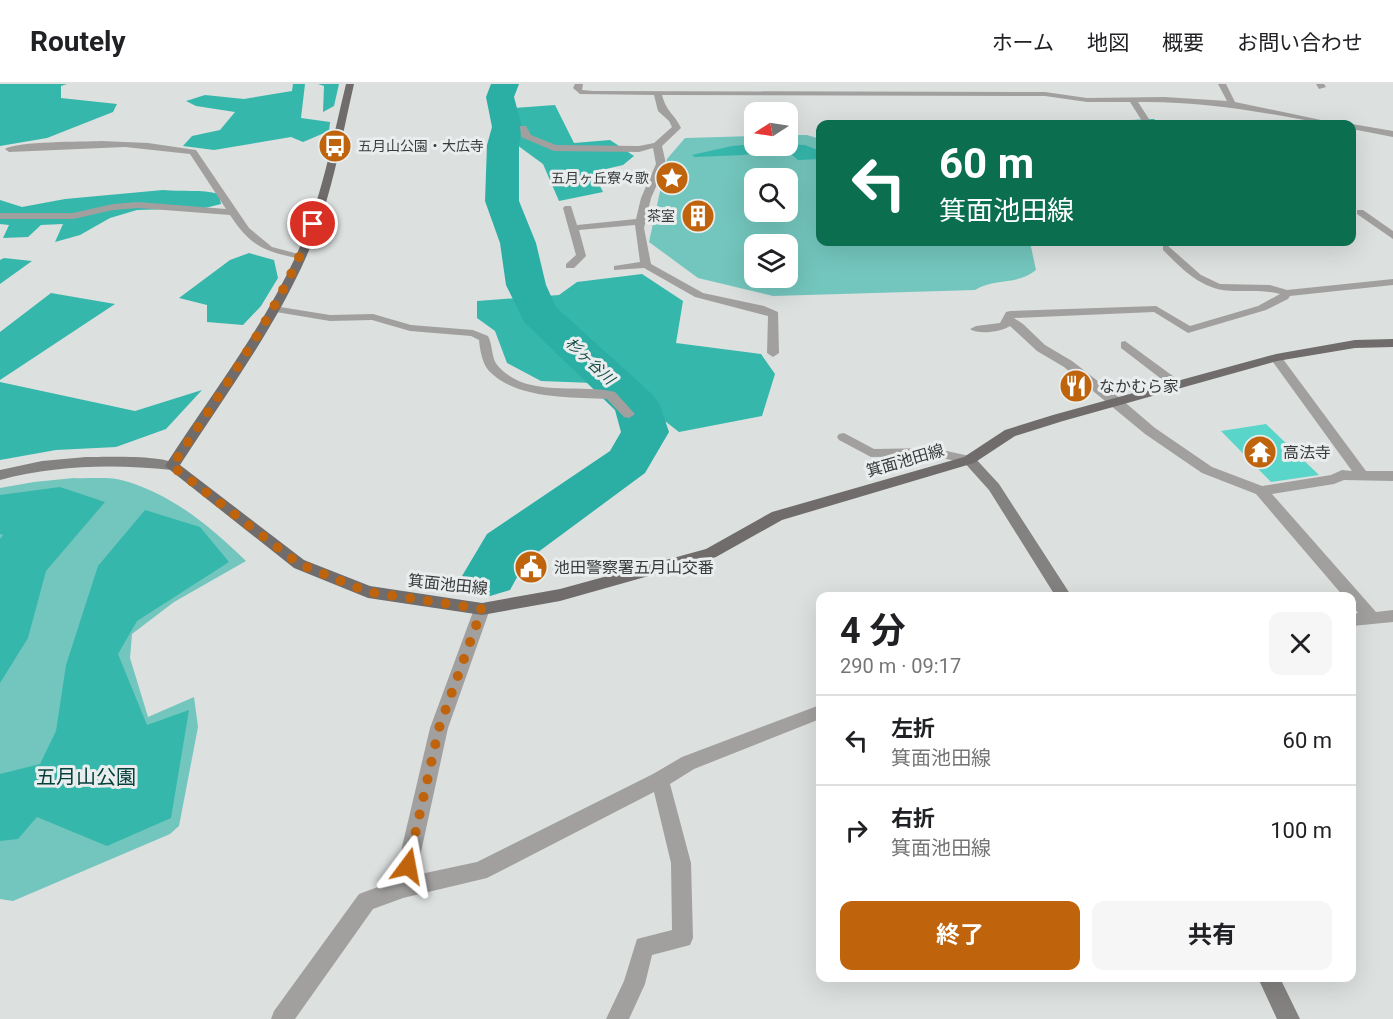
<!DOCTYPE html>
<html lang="ja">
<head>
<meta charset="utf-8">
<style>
	:root { --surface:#fff; --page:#f6f6f6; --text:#202124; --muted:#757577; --line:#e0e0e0; --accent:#bf640c }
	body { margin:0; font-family:Roboto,"Noto Sans JP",sans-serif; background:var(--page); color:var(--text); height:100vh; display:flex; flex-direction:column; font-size:22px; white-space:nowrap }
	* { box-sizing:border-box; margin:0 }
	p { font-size:20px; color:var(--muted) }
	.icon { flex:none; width:33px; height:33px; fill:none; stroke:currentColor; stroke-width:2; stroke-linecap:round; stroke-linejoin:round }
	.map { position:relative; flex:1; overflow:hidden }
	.side { position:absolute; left:816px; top:508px; width:540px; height:390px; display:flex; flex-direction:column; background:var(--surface); border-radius:12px; box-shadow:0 6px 24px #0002 }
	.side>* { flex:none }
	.guide { position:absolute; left:816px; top:36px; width:540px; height:126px; border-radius:12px; box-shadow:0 6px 24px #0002; background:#0b6e4f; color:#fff; overflow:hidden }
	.needle { width:39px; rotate:258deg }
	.controls { position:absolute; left:744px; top:18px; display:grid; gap:12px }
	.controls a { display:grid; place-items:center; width:54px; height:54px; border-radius:12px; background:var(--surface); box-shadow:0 6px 24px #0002; font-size:30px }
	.pin { position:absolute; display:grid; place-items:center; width:51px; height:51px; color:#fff; margin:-26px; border:3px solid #fff; border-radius:50%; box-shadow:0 2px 6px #0007 }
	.me { position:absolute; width:66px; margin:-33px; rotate:13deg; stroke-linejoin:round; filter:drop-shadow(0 0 4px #0008) }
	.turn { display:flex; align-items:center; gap:21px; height:126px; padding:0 24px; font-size:27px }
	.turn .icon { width:78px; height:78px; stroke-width:2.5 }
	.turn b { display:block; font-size:42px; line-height:51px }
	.round { display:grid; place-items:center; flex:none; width:63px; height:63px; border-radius:12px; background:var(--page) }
	.head { display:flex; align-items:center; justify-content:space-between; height:102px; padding:0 24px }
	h1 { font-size:36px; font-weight:700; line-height:45px }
	.primary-button { display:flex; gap:12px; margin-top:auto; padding:12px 24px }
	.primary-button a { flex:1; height:69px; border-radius:12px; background:var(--accent); color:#fff; font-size:24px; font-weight:700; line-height:69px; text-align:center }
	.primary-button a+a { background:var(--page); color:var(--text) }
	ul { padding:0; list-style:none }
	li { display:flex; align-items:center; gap:18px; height:90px; padding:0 24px; border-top:2px solid var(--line) }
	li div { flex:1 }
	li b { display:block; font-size:22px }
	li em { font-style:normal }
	header { display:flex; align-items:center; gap:36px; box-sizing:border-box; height:84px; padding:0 30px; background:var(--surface); border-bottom:2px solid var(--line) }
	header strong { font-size:28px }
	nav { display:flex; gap:33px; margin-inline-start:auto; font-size:21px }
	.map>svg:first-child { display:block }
	.green { fill:#73c6bd; fill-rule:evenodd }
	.forest { fill:#36b7ac }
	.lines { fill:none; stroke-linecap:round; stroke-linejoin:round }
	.river { fill:#2bafa5; fill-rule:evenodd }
	.building { fill:#5ad5c9 }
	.street { fill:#a2a09f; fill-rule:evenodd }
	.secondary { fill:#848281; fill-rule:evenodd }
	.primary { fill:#6f6c6b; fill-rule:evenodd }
	.route { stroke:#bf640c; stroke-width:10; stroke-dasharray:0 18 }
	.labels { text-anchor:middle; stroke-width:6; stroke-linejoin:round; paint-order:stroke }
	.far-poi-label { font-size:14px; fill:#393b3b; stroke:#e9eded; text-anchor:end }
	.far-water-label { font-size:15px; font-style:italic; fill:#164c47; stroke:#e9eded }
	.poi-label { font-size:16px; fill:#393b3b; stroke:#e9eded; text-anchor:start }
	.street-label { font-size:16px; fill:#393b3b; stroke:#e9eded }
	.near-park-label { font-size:20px; fill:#05403b; stroke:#e9eded }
</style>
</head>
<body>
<header>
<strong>Routely</strong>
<nav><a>ホーム</a><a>地図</a><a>概要</a><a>お問い合わせ</a></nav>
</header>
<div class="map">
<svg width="1393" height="935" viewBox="0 0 1393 935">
	<rect width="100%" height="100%" fill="#dce0df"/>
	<path class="green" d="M788,51H807L820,55V158H1030L1036,186C1016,202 997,193 975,206L773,212L698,194L649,158L667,75L685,54L754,52V62H788ZM754,94H788V128H754ZM754,160H788V194H754Z
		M74,394C90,395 110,392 125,397C173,411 211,443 246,477L174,518L132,550L130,574L148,633L194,613L198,643L179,742L170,750L13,817L0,815V404L34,398Z"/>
	<path class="forest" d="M0,0H67L61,2V14L117,20L113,28L47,54L0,62Z
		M293,0H305L301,34L330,38L329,47L303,58L291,53L214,66L183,62L192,52L220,46L235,28L196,22L186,17L205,11L244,15L292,7Z
		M318,0H339L334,22L323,28L324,2Z
		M555,21L574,59L610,56L634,72L623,81L593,88L603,108L559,117L543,80L517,61L514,24Z
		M1154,35L1159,40H1040Z
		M754,60L761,62L763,67L744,71L695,73L692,71L732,62Z
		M788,60L805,61L820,67V75L798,76L791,70L779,67L777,62Z
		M163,106C182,108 201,105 219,110L221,120L205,124L137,126L110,134L80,151L55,158L63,140L41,141L28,153L3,154L9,141L0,140V116L22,123L65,115Z
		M249,169L274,176L278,194L261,222L243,241L207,238V221L179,214L230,176Z
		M4,174L32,177L0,200V176Z
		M642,190L683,217L676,259L761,270L775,290L762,332L679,348L643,320L593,299L541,297L507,279L495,247L477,234V217L559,211L577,198Z
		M51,209L115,220L0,296V248Z
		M0,298L135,327L202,306L166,345L116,363L56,366L0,376Z
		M60,403L105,418L46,487L28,554L0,599V455L3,451L0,450V411Z
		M145,426L200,443L229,478L137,537L118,570L147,641L189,626L171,734L107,762L37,733L18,755L0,757V690L40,680L56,647L66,581L98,482Z"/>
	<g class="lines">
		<path class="river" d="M491,0H519L514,13L522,43L519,61V117L536,159L546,201L556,223L653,311L660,321L669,348L645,389L526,477L510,506L490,512L470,506L462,492L487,450L610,367L621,348L615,326L524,238L506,201L500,159L485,117L487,61L492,43L486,13Z"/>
	</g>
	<path class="building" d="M1266,340L1319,391L1271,398L1221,347Z"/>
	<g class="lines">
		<path class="street" d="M575,0H583L582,6L593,7L1045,8L1087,14L1165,13L1227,17L1218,0H1226L1235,18L1340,40H1326C1263,28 1202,17 1138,18L1149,35L1145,38L1142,37L1130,18H1087L1045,12L662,11C667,29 674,29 681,44L662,62L666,80L651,114L644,144L651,180L703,209L764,222L778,228L779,269L773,273L767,269L768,232L695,213L644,184L614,186V182L640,178L635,141L579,146L586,172L574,184H566V180L576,171L563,124L565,122H571L577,141L636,135L641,114L656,80L653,64L639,68L554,67L521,53L520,42H526L531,51L556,61L639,62L654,59L672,43L669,37L658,27L654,11L580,10L573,4Z
			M1316,0H1324L1326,3L1319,5Z
			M1352,40L1393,47V53L1352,45Z
			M101,57L148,59L196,66L249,144L272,163L306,172L301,175C264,167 251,163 230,131L138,124L113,126L73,135H0V129H73L113,120L138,118L226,125L190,70L125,63L9,68L5,65C17,57 83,58 101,57Z
			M1357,126H1363L1393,147V155L1357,130Z
			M1167,161L1201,191L1220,200L1270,201L1287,206L1393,195V201L1290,212L1288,215L1266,226L1188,249L1154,228L1014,234L1023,240L1045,261L1072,277L1121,315L1155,344L1212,383L1262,402L1331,391L1342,386L1352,387L1270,274L1272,271H1280L1366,387H1393V397L1344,396L1334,400L1272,410L1376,528L1393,526V538L1352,542V530L1358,529L1352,521V513H1344L1256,410L1202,389L1145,350L1064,283L1037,267L1010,242C1002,248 978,251 970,245L976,242L1000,239L1006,228L1010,227L1156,222L1190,242L1258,222L1280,210C1266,206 1252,207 1238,207C1204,208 1186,189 1163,166V162Z
			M274,222L330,231L373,230L411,241L473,246L488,252C493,261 491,275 498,282C527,315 579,299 615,308L635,330L629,334L624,333L607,315C571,313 517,316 489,287C482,279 480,266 479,256L471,252L410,247L372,236L330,237L270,227V223Z
			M1125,257L1181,298L1183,301L1181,304H1173L1121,264V258Z
			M844,349L874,365L933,364L974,373L976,376L969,380L933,372L871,373L839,356L837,353L839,350Z
			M482,519L488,521L490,525L448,644L416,791L477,778L653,690L682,673L820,621V635L694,685L670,700L691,779L693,854L690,861L652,871L645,900L629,935H606L624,897L637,855L672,846L671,779L654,708L487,794L403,814L373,825L295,935H271L274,927L359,810L394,797L430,644L474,525L476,521Z"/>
		<path class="secondary" d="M969,372L974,373L999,400L1072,513H1056L989,406L962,376Z
			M86,373C103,373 169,370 179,382L172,386C113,380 57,381 0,396V386L42,377Z
			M1258,894H1280L1300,935H1277Z"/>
		<path class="primary" d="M346,0H354C341,57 331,117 307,171C274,246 224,313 180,381L304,476L370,502L482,519L560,505L706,465L772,428L964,373L1005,346L1053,331L1276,270L1355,256L1393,255V263L1355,264L1277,277L1063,337L1015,352L974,379L782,436L716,473L560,517L482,531L368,514L294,484L165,382C210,312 261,247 296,172C321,118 332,58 346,0Z"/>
	</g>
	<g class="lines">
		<path class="route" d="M313,140C280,227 223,304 172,382L299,480L368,508L482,525L439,644L408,782"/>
	</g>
	<defs>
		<symbol id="bus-disc" viewBox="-11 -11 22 22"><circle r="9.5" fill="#bf640c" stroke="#e9eded"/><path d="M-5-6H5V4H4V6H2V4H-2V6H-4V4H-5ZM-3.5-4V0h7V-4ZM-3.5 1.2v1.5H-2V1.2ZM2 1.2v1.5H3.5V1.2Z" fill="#fff"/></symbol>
		<symbol id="sight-disc" viewBox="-11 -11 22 22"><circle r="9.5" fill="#bf640c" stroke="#e9eded"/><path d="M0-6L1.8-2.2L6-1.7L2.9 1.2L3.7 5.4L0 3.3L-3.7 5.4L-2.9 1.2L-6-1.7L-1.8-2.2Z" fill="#fff"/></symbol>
		<symbol id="building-disc" viewBox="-11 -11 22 22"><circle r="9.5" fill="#bf640c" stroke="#e9eded"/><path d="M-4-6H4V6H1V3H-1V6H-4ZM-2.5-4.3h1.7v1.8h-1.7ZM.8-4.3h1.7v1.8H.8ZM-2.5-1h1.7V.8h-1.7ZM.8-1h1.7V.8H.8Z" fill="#fff"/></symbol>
		<symbol id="restaurant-disc" viewBox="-11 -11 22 22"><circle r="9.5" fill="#bf640c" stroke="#e9eded"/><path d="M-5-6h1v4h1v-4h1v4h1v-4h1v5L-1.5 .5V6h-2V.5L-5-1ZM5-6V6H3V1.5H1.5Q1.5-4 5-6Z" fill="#fff"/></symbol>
		<symbol id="temple-disc" viewBox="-11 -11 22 22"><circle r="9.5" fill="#bf640c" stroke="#e9eded"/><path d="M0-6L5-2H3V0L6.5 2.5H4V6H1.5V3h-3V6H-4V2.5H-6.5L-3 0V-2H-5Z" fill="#fff"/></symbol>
		<symbol id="civic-disc" viewBox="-11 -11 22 22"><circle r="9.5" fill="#bf640c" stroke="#e9eded"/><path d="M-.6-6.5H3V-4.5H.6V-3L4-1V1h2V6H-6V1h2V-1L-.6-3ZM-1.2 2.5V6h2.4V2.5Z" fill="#fff"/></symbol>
	</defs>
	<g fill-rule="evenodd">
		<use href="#bus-disc" x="316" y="43" width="38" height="38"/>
		<use href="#sight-disc" x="653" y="75" width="38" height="38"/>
		<use href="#building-disc" x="679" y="113" width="38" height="38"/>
		<use href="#restaurant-disc" x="1057" y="283" width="38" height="38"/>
		<use href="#temple-disc" x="1241" y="349" width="38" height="38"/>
		<use href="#civic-disc" x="512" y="464" width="38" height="38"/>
	</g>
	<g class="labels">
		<g class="far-poi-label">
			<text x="358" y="67" text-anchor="start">五月山公園・大広寺</text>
			<text x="649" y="99">五月ヶ丘寮々歌</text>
			<text x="675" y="137">茶室</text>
		</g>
		<g class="far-water-label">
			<text transform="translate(590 277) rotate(43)" y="5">杉ヶ谷川</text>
		</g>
		<g class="poi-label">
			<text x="1099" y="308">なかむら家</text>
			<text x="1283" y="374">高法寺</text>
			<text x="554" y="489">池田警察署五月山交番</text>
		</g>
		<g class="street-label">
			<text transform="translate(905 376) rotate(-16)" y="6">箕面池田線</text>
			<text transform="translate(448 500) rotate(6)" y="6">箕面池田線</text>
		</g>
		<g class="near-park-label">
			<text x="86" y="700">五月山公園</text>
		</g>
	</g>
</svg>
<div class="controls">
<a><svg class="needle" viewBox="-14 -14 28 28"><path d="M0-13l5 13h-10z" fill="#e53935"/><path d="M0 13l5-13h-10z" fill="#757577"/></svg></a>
<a><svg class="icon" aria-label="search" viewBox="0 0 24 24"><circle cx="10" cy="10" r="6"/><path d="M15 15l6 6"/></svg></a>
<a><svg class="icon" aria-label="layers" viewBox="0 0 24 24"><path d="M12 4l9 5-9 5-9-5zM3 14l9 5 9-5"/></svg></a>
</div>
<div class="pin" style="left:313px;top:140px;background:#d93025"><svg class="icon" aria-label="arrive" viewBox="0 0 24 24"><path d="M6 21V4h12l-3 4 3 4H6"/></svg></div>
<svg class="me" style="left:408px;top:782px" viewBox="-20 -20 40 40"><path d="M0-17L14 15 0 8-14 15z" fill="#bf640c" stroke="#fff" stroke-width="4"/></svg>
<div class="guide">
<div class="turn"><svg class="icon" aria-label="left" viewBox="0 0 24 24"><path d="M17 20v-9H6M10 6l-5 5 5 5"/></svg><div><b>60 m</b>箕面池田線</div></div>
</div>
<section class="side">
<div class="head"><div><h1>4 分</h1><p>290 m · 09:17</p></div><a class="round"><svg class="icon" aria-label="close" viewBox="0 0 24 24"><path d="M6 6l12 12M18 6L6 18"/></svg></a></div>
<ul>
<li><svg class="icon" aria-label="left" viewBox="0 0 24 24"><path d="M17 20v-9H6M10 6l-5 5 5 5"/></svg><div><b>左折</b><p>箕面池田線</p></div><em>60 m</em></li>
<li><svg class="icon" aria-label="right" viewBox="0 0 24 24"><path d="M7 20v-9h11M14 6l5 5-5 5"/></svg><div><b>右折</b><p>箕面池田線</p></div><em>100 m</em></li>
</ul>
<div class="primary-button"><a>終了</a><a>共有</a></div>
</section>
</div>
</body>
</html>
